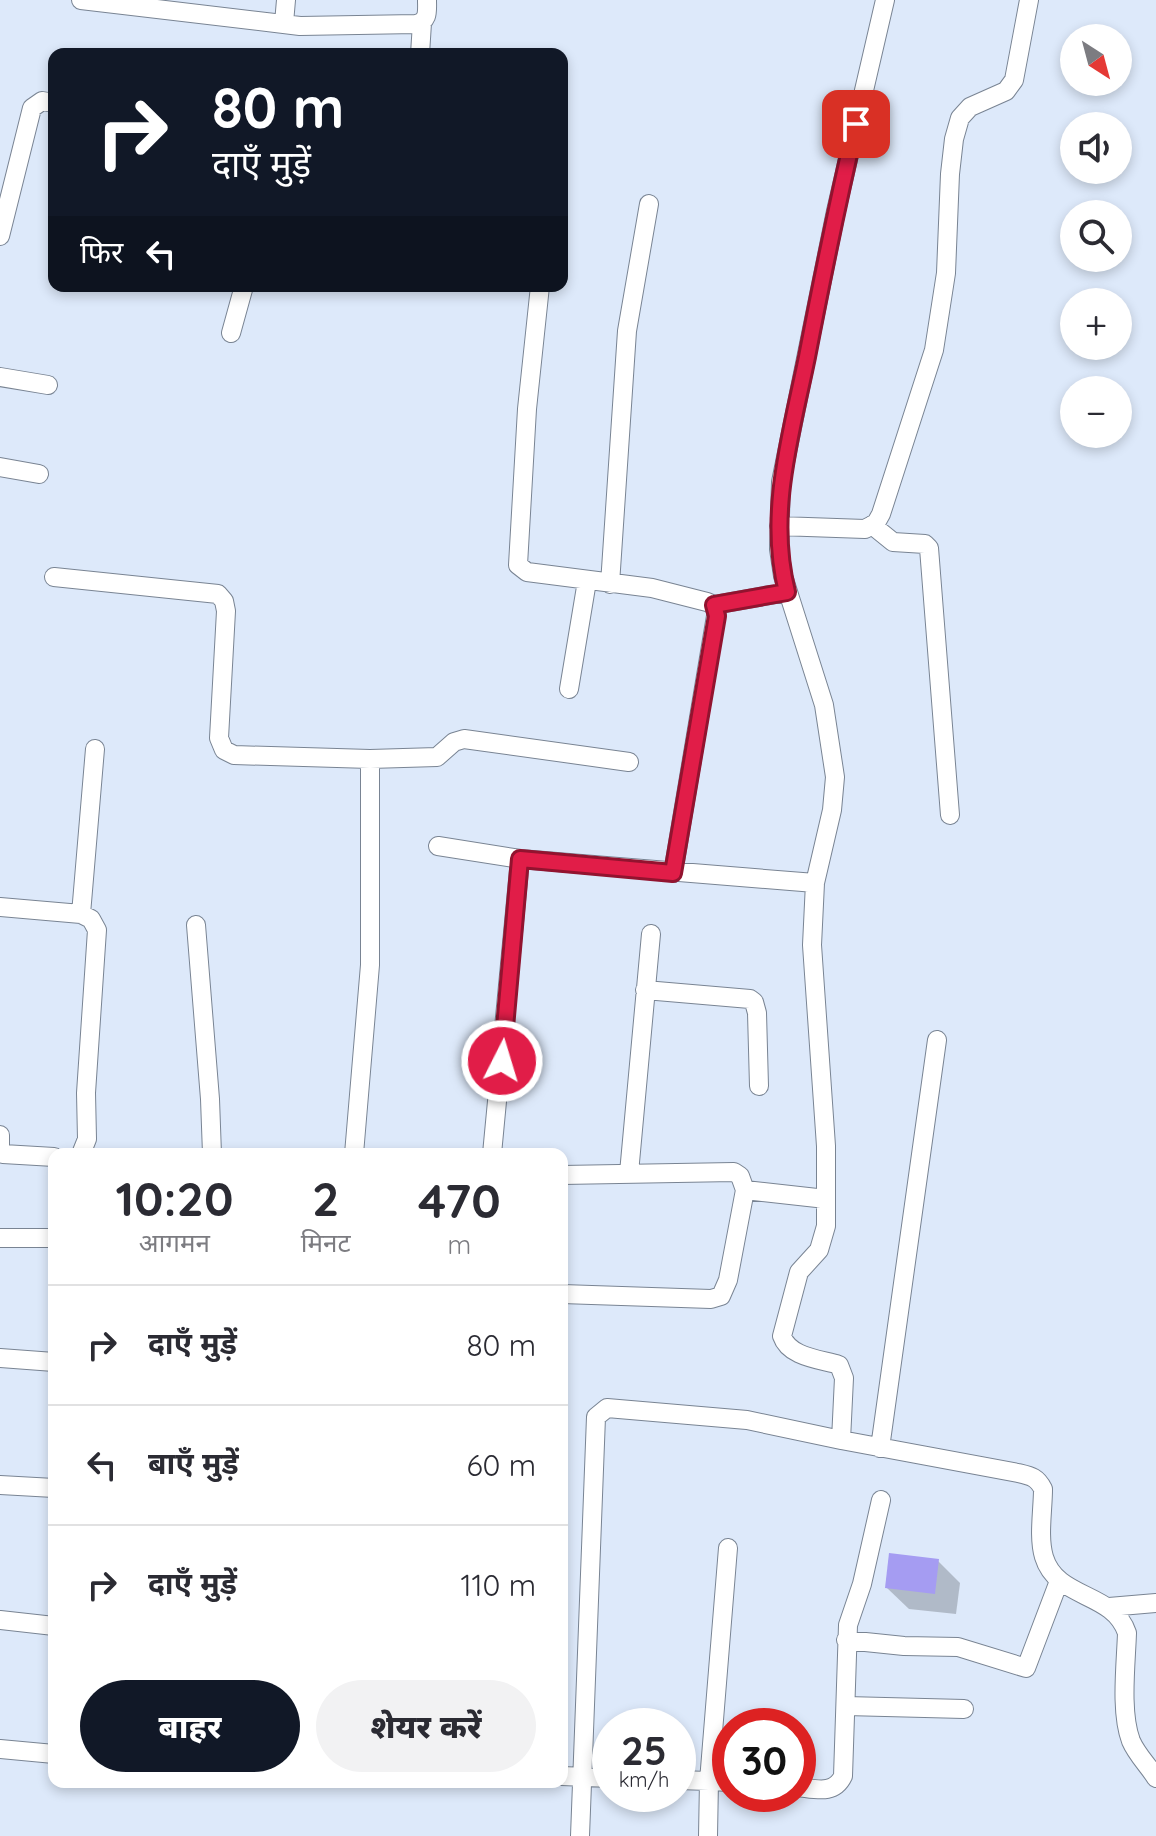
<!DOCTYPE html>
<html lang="hi">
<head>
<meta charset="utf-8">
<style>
	:root { --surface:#fff; --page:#f2f2f3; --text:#2b2b33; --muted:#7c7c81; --line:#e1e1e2; --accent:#111827 }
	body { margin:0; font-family:Quicksand,"Noto Sans Devanagari",sans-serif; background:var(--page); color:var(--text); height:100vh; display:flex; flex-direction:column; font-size:30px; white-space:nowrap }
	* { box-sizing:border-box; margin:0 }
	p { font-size:26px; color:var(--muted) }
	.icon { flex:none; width:44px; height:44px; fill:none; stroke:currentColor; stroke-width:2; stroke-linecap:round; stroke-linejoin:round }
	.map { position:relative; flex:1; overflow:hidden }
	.side { position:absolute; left:48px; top:1148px; width:520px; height:640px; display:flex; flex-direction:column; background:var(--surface); border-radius:16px; box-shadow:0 4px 12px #0003 }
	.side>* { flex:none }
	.top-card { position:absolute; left:48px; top:48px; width:520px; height:244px; border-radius:16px; box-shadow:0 4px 12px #0003; background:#111827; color:#fff; overflow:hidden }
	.needle { width:52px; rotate:144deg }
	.buttons { position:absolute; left:1060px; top:24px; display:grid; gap:16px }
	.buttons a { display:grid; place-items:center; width:72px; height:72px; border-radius:50%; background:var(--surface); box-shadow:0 4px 12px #0003; font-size:40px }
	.speed { position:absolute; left:592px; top:1708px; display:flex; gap:16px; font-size:40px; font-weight:700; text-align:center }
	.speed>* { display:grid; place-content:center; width:104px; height:104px; border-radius:50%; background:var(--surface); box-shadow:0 4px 12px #0003; line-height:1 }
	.speed small { font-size:20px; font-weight:400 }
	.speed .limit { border:12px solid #d22; background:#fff; color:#111 }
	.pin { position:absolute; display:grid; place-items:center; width:68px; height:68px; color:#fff; margin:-34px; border-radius:16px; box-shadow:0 4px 12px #0006 }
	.me { position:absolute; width:88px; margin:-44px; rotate:5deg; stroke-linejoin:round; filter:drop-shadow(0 0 6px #0008) }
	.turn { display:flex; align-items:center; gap:28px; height:168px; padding:0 32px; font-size:36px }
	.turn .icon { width:104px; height:104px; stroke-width:2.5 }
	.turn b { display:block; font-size:56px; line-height:68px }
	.then { display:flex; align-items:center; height:76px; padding:0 32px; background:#0003; gap:16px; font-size:30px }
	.eta { display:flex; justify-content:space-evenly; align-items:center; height:136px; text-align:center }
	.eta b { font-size:48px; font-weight:800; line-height:56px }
	.cta { display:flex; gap:16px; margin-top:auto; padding:16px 32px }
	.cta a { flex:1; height:92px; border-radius:48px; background:var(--accent); color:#fff; font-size:32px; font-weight:800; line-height:92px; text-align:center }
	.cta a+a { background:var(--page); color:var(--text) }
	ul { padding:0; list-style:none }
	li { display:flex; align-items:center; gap:24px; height:120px; padding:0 32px; border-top:2px solid var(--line) }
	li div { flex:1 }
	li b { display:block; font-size:30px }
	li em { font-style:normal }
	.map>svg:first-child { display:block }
	.shadow { fill:#0003 }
	.building { fill:#a59cf2 }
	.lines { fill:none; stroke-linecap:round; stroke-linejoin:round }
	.minor-casing { stroke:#798493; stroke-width:20 }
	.minor { stroke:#fff; stroke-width:18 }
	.route-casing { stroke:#92132f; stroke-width:20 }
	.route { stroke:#e11d48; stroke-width:14 }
</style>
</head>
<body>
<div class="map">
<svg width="1156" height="1836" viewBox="0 0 1156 1836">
	<rect width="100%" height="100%" fill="#dde9fa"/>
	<path class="shadow" d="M938,1561L960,1583L956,1614L909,1609L887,1588Z"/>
	<path class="building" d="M889,1553L939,1559L935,1594L885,1588Z"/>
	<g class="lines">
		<defs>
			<path id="minor" d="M81,0L300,26L416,24C429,21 427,11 427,0
				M885,0L836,211L781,482L779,549L783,576L824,705L835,777L832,810L815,883L812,945L826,1146V1226L819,1250L799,1272L782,1336C789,1357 819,1359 839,1365L844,1378L841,1440L1018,1473C1031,1476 1037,1477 1043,1489C1043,1510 1038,1537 1044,1557C1057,1600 1113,1591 1127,1633C1126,1664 1120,1712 1131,1741C1137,1755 1148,1765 1156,1778
				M284,23L286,0
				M420,54L422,23
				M0,236L32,108L42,101L54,103
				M540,286L527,409L518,565L527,572L652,588L707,602L714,605L717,610L673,873
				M231,333L244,286
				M0,377L48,385
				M0,467L39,474
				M872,525L893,542L925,544L929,548L950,815
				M779,526L865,529L876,523L881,514L934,350L946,273L950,174L954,139L960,118L970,107L1006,91L1014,80L1029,0
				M54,577L218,594L224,601L226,611L219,738L224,750L234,755L370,759
				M610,584L627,331L649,204
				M714,605L787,592
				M569,689L587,581
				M438,846L520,859L815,883
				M0,907L81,914L91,919L97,930L86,1093L87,1139L81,1154
				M81,914L95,749
				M196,925L210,1099L212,1154
				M645,990L750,999L754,1002L757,1013L759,1086
				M0,1135V1148L3,1154L54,1157
				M354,1154L370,965V759L437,757L454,742L464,739L629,762
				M492,1154L520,859
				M629,1173L651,934
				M562,1175L734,1172L740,1176L745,1190L728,1280L721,1296L711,1299L562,1294
				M745,1190L826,1199
				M0,1238H54
				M0,1358L54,1362
				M880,1448L937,1040
				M0,1485L54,1488
				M728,1548L709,1781L730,1782
				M1109,1607L1156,1603
				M0,1620L54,1626
				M846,1640L904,1646L958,1647L1026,1668L1059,1581
				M846,1706L964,1709
				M0,1749L54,1754
				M562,1776L610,1778
				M678,1780L709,1781L708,1836
				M798,1787C816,1789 834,1795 843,1776L848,1625L862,1584L881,1500
				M580,1836L596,1417L607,1408L747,1420L841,1440"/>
		</defs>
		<use href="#minor" class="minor-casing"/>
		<use href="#minor" class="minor"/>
	</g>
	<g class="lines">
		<defs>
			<path id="route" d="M502,1061L520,859L673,873L717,616L714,605L787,592C767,513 791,435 807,357C822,279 838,201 856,124"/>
		</defs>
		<use href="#route" class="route-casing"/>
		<use href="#route" class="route"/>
	</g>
</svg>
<div class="buttons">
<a><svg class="needle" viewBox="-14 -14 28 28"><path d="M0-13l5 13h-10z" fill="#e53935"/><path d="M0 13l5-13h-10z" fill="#7c7c81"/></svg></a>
<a><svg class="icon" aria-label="sound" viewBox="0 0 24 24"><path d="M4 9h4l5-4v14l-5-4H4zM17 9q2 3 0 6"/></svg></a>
<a><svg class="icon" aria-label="search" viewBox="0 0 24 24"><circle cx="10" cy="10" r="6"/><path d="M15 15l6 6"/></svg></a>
<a>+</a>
<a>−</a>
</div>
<div class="speed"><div>25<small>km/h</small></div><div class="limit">30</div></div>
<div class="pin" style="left:856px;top:124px;background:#d93025"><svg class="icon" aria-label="arrive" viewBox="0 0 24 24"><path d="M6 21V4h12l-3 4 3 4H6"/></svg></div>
<svg class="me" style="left:502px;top:1061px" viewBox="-20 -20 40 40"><circle r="17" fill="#e11d48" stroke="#fff" stroke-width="3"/><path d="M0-11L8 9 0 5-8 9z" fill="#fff"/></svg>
<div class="top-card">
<div class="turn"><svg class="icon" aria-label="right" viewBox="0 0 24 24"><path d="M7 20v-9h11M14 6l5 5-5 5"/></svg><div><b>80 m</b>दाएँ मुड़ें</div></div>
<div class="then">फिर<svg class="icon" aria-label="left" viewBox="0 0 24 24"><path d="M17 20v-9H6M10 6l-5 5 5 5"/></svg></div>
</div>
<section class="side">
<div class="eta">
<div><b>10:20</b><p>आगमन</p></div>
<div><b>2</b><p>मिनट</p></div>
<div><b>470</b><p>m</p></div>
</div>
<ul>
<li><svg class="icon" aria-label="right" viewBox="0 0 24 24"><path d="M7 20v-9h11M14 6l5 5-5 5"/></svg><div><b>दाएँ मुड़ें</b></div><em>80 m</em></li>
<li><svg class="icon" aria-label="left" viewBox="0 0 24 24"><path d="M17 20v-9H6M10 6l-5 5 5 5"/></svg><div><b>बाएँ मुड़ें</b></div><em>60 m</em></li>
<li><svg class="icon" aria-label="right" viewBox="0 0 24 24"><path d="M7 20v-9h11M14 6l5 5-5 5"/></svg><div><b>दाएँ मुड़ें</b></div><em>110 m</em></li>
</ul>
<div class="cta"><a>बाहर</a><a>शेयर करें</a></div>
</section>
</div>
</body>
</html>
